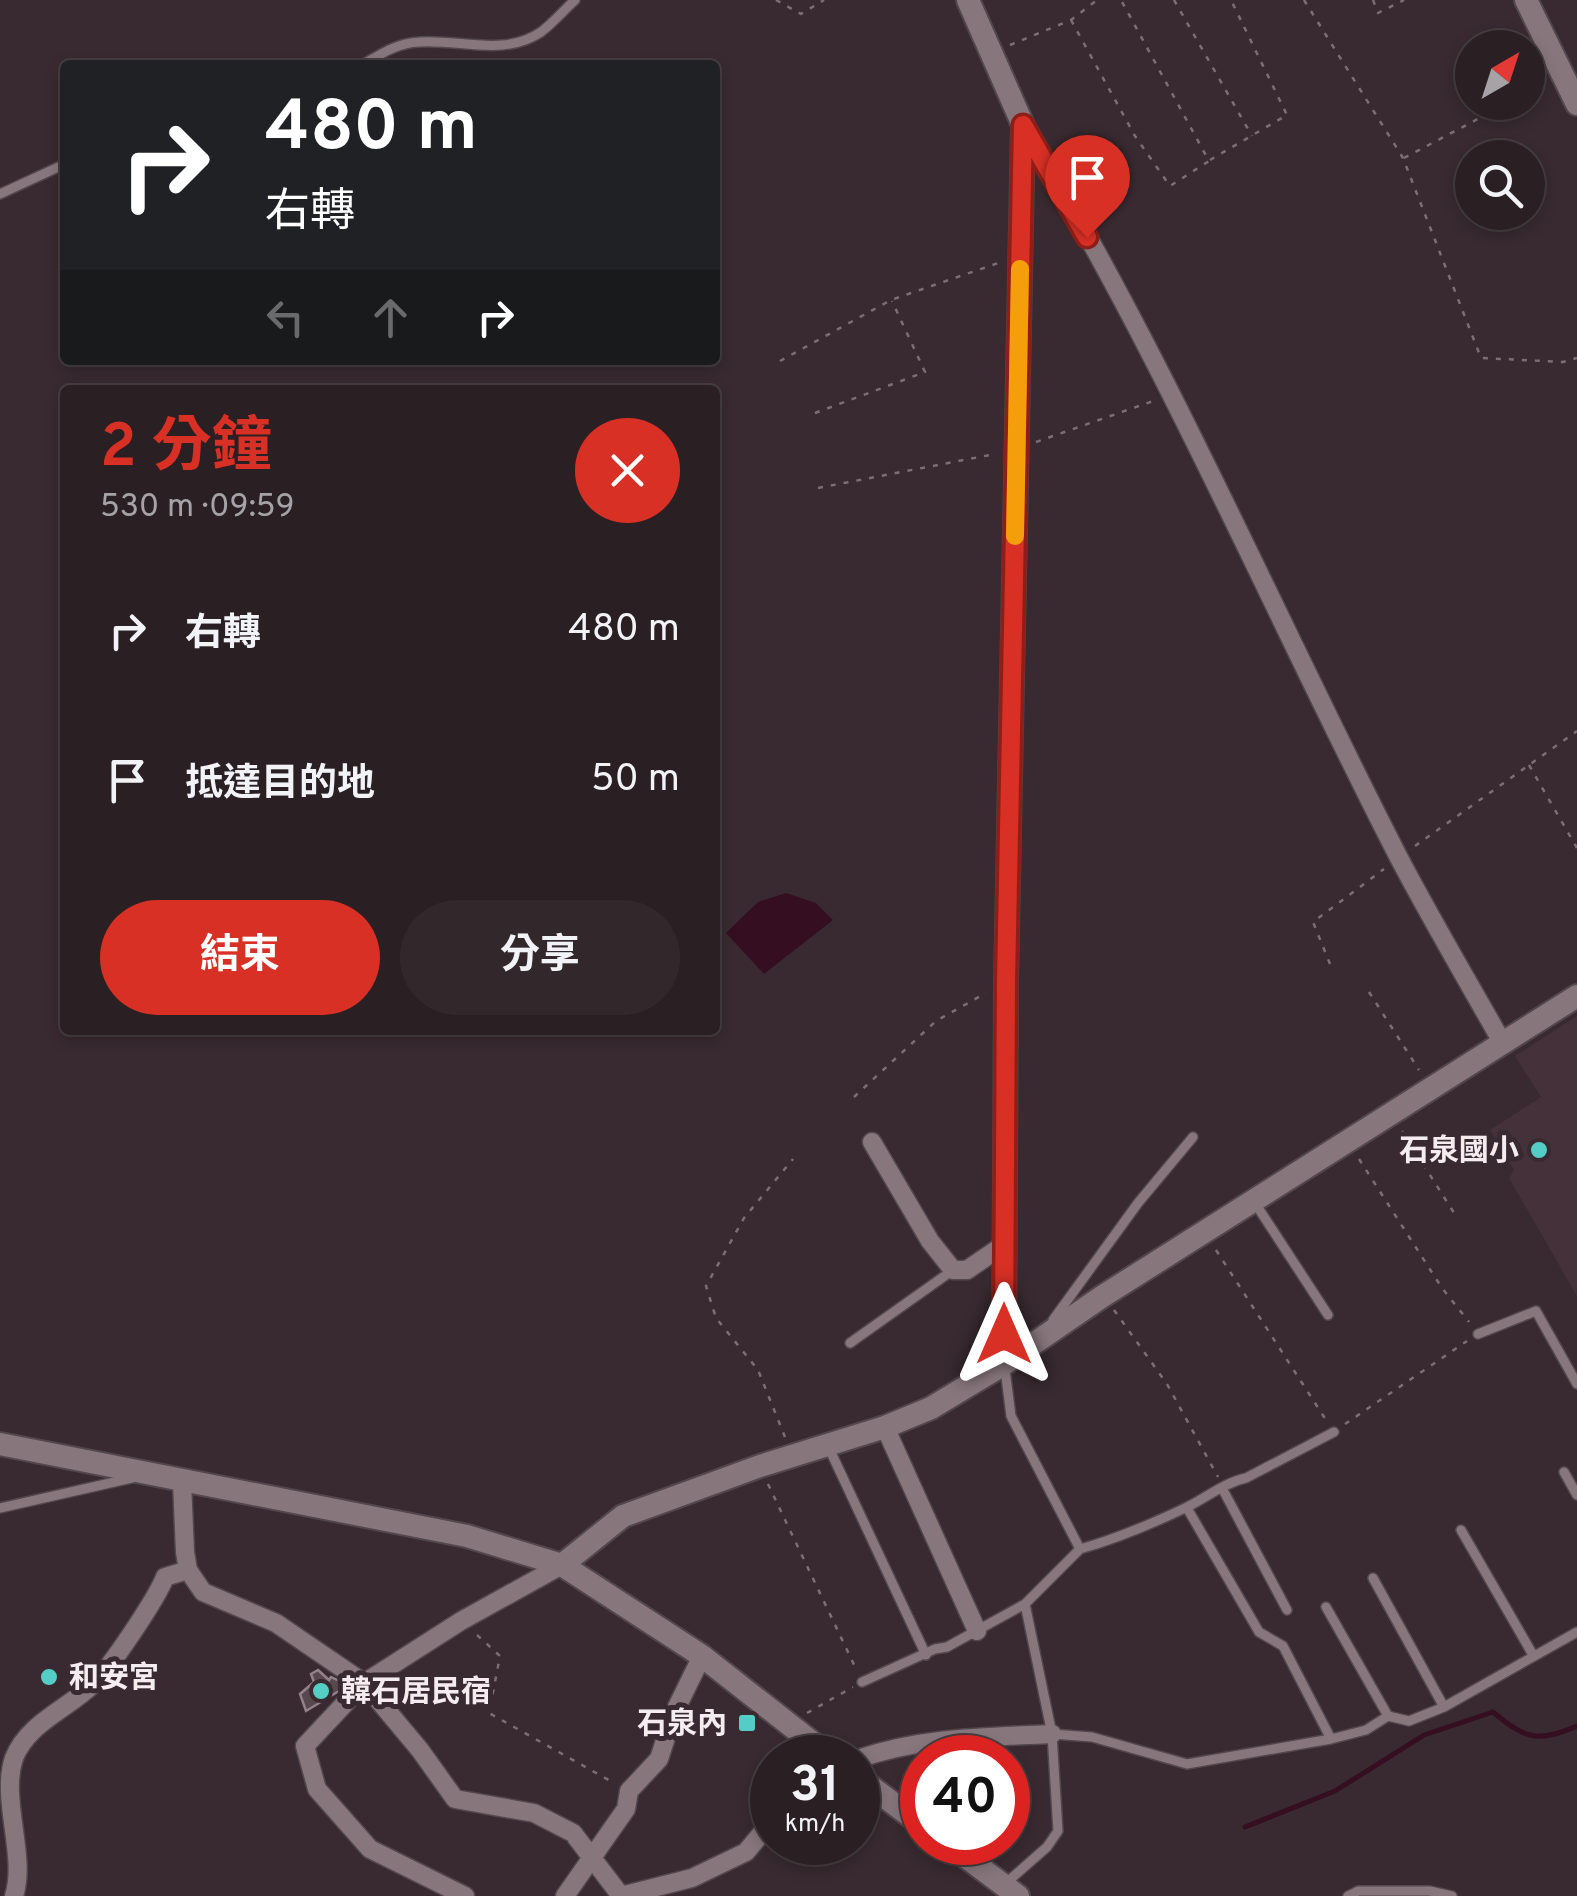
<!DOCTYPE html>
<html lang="zh-TW">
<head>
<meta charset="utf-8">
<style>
	:root { --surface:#2a2024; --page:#32282c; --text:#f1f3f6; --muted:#a5a3a6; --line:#463e41; --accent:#d93025 }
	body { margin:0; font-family:Overpass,"Noto Sans TC",sans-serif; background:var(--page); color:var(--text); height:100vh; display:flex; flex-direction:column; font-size:38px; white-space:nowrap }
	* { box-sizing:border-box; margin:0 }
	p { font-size:32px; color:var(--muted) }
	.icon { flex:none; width:55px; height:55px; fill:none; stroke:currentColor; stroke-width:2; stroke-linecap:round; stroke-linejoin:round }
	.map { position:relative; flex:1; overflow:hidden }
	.drawer { position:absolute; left:60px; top:385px; width:660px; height:650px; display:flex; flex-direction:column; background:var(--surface); border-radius:10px; box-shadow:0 5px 15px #0003,0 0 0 2px var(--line) }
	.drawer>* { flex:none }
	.guide { position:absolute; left:60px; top:60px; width:660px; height:305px; border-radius:10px; box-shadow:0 5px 15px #0003,0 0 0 2px var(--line); background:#202124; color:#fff; overflow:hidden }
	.needle { width:65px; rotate:39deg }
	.tools { position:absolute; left:1455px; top:30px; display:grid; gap:20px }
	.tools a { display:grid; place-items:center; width:90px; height:90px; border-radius:50%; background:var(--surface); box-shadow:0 5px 15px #0003,0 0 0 2px var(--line); font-size:50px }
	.speed { position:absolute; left:750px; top:1735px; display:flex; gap:20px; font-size:50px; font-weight:700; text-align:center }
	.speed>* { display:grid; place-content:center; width:130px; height:130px; border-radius:50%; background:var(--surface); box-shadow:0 5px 15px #0003,0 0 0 2px var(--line); line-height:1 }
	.speed small { font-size:25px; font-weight:400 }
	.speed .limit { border:15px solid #d22; background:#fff; color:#111 }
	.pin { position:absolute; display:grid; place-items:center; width:85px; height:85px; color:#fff; margin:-102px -42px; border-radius:50% 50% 50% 0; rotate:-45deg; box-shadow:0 0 10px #0007 }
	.pin .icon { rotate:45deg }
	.me { position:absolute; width:110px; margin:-55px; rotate:0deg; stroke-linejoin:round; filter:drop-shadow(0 0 8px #0008) }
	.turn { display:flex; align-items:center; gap:35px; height:210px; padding:0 40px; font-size:45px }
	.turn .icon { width:130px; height:130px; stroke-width:2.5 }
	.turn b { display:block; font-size:70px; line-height:85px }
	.lanes { display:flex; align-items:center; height:95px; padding:0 40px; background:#0003; justify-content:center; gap:50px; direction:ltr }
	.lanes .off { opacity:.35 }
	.round { display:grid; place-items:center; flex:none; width:105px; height:105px; border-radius:52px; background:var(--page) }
	.head { display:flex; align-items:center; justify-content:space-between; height:170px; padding:0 40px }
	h1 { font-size:60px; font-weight:700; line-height:75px; color:var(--accent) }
	.cta { display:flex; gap:20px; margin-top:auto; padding:20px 40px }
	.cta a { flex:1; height:115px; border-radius:60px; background:var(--accent); color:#fff; font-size:40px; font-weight:700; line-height:115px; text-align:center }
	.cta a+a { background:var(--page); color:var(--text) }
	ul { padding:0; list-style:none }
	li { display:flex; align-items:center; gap:30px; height:150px; padding:0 40px }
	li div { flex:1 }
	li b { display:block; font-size:38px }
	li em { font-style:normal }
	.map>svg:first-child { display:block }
	.built { fill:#45313a }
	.water { fill:#350e22 }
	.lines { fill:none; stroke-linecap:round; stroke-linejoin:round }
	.stream { stroke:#350e22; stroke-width:5 }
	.building { fill:#57484e; stroke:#938289; stroke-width:2.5 }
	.lane-casing { stroke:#52474c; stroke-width:12 }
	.street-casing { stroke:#52474c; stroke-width:21 }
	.secondary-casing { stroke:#52474c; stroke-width:26 }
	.path { stroke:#7b6f74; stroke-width:2.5; stroke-dasharray:5 8; stroke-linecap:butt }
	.lane { stroke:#87777d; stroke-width:9 }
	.street { stroke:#87777d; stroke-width:18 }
	.secondary { stroke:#87777d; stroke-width:22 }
	.route-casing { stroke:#8d1f18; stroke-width:25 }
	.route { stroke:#d93025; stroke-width:18 }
	.slow { stroke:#f59e0b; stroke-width:18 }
	.poi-dot { fill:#54cdc6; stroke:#382a30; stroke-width:4 }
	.labels { text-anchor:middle; stroke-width:10; stroke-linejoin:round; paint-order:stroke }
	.poi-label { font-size:30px; font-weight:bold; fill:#f5ecef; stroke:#382a30; text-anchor:end }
</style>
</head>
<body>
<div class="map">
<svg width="1577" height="1896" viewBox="0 0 1577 1896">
	<rect width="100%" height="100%" fill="#382a30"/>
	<path class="built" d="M1577,1016V1296L1509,1178L1514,1170L1490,1130L1541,1097L1515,1056Z"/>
	<path class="water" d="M786,893L816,903L833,920L764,974L726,933L758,902Z"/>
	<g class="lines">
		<path class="stream" d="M1245,1827L1335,1791L1424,1735L1493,1712C1525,1739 1538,1743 1577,1726"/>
	</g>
	<path class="building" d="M318,1670L329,1680L331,1677L339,1681L344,1688L306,1711L300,1694L314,1682L311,1674Z"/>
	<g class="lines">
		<defs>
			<path id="lane" d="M362,65C381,54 397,43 419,42C460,39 504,57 541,32C553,23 564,10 575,0
				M0,194L65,164
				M1255,1203L1328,1315
				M1053,1320L1138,1203L1193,1137
				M1478,1334L1536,1311L1577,1384
				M850,1343L953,1270
				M1005,1369L1011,1416L1080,1549L1025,1604L1052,1734L1092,1737L1187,1764L1331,1739L1366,1730L1388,1716L1409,1721L1444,1707L1577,1632
				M828,1446L926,1655
				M1564,1472L1577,1495
				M1222,1488L1287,1610
				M0,1508L132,1478
				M1187,1508L1259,1632L1283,1646L1331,1739
				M1461,1530L1533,1655
				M1080,1549C1116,1539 1149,1525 1183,1509C1205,1499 1223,1483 1246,1478L1334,1432
				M1373,1578L1444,1707
				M1326,1607L1388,1716
				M862,1682L935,1649L947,1647L1025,1604
				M1006,1883L1047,1847L1058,1831L1052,1734
				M1348,1896L1358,1891H1430L1452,1896"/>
			<path id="street" d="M1023,125C1166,359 1273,613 1398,856C1431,919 1467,980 1502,1042
				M872,1142L930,1241L953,1270H967L1005,1244
				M885,1427L977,1631
				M182,1482L185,1552L188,1570L203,1592L276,1623L364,1683L420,1750L455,1799L534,1813L573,1833L621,1896L692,1878L746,1852L772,1821
				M858,1759C920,1737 986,1737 1052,1734
				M14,1896C27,1856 0,1799 14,1758C28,1723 66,1710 92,1685C109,1670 157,1598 165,1577L188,1570
				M465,1896L370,1849L317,1789L305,1746L364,1683L461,1621L562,1565
				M565,1896L626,1809L629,1791L659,1759L674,1713L702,1656"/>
			<path id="secondary" d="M968,0L1023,125L1006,982L1004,1364
				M1526,0L1577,104
				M0,1444L467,1536L562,1565L702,1656L832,1758
				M562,1565L623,1516L760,1466L885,1427L931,1408L1004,1364L1103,1296L1577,996
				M858,1777L922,1825
				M946,1842L1018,1896"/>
		</defs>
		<use href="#lane" class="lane-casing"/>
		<use href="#street" class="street-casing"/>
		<use href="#secondary" class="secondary-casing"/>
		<path class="path" d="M776,0L801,14L824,0
			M1174,0L1252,136
			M1304,0L1403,158L1481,358L1563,362L1577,358
			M1373,0L1378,13L1404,0
			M1071,20L1135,136L1170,186L1209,161L1121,0
			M1010,45L1071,20L1097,0
			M1528,93L1544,85
			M1404,158L1510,102
			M1210,160L1287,115L1231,0
			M780,361L891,300L1001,262
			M815,413L925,372L892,301
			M1036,442L1156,400
			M818,488L995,454
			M1529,765L1577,848
			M1415,846L1577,731
			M1330,964L1313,922L1384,869
			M1369,992L1419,1070
			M854,1097L936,1021L986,993
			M1402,1131L1456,1216
			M1359,1159L1442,1288L1469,1322
			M1216,1250L1326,1420
			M1114,1310L1167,1384L1218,1477
			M1345,1424L1467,1341
			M785,1437L758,1370L716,1318L706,1286L744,1218L793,1159
			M768,1484L857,1671
			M477,1635L500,1656L489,1713L614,1783
			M807,1713L853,1687"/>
		<use href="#lane" class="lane"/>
		<use href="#street" class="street"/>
		<use href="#secondary" class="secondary"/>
	</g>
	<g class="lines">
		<defs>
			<path id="route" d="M1004,1334L1006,982L1023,125L1087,237"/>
		</defs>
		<use href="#route" class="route-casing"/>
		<use href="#route" class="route"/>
		<path class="slow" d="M1015,536L1020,269"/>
	</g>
	<g class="poi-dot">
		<circle cx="1539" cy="1150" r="10"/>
		<circle cx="49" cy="1677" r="10"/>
		<circle cx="321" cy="1691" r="10"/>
		<rect x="737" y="1713" width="20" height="20" rx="5"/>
	</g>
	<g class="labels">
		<g class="poi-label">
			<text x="1519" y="1160">石泉國小</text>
			<text x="69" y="1687" text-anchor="start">和安宮</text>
			<text x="341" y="1701" text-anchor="start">韓石居民宿</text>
			<text x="727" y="1733">石泉內</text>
		</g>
	</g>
</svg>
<div class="tools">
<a><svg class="needle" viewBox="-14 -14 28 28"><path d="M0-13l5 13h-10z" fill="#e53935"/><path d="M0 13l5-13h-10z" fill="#a5a3a6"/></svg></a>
<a><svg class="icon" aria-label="search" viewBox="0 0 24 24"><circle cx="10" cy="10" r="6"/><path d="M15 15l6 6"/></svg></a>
</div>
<div class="speed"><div>31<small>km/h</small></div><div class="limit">40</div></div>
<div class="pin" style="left:1087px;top:237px;background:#d93025"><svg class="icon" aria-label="arrive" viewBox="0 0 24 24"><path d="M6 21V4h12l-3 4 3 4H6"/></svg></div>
<svg class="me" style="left:1004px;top:1334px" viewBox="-20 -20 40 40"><path d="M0-17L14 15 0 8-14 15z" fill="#d93025" stroke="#fff" stroke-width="4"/></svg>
<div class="guide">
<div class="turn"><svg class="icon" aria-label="right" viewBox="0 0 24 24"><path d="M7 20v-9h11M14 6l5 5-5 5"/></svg><div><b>480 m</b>右轉</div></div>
<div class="lanes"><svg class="icon off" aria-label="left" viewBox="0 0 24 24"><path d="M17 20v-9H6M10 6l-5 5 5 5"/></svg><svg class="icon off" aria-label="ahead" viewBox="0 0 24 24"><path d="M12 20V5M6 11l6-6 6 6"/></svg><svg class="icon" aria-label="right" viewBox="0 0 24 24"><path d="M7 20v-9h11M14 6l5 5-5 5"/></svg></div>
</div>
<section class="drawer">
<div class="head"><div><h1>2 分鐘</h1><p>530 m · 09:59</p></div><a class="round" style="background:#d93025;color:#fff"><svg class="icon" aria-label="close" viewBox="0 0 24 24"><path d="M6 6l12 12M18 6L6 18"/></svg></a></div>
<ul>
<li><svg class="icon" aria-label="right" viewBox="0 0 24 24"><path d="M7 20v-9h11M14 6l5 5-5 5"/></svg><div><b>右轉</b></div><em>480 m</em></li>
<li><svg class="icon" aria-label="arrive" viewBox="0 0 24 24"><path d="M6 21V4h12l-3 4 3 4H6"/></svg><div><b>抵達目的地</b></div><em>50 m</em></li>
</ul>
<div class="cta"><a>結束</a><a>分享</a></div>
</section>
</div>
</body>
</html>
